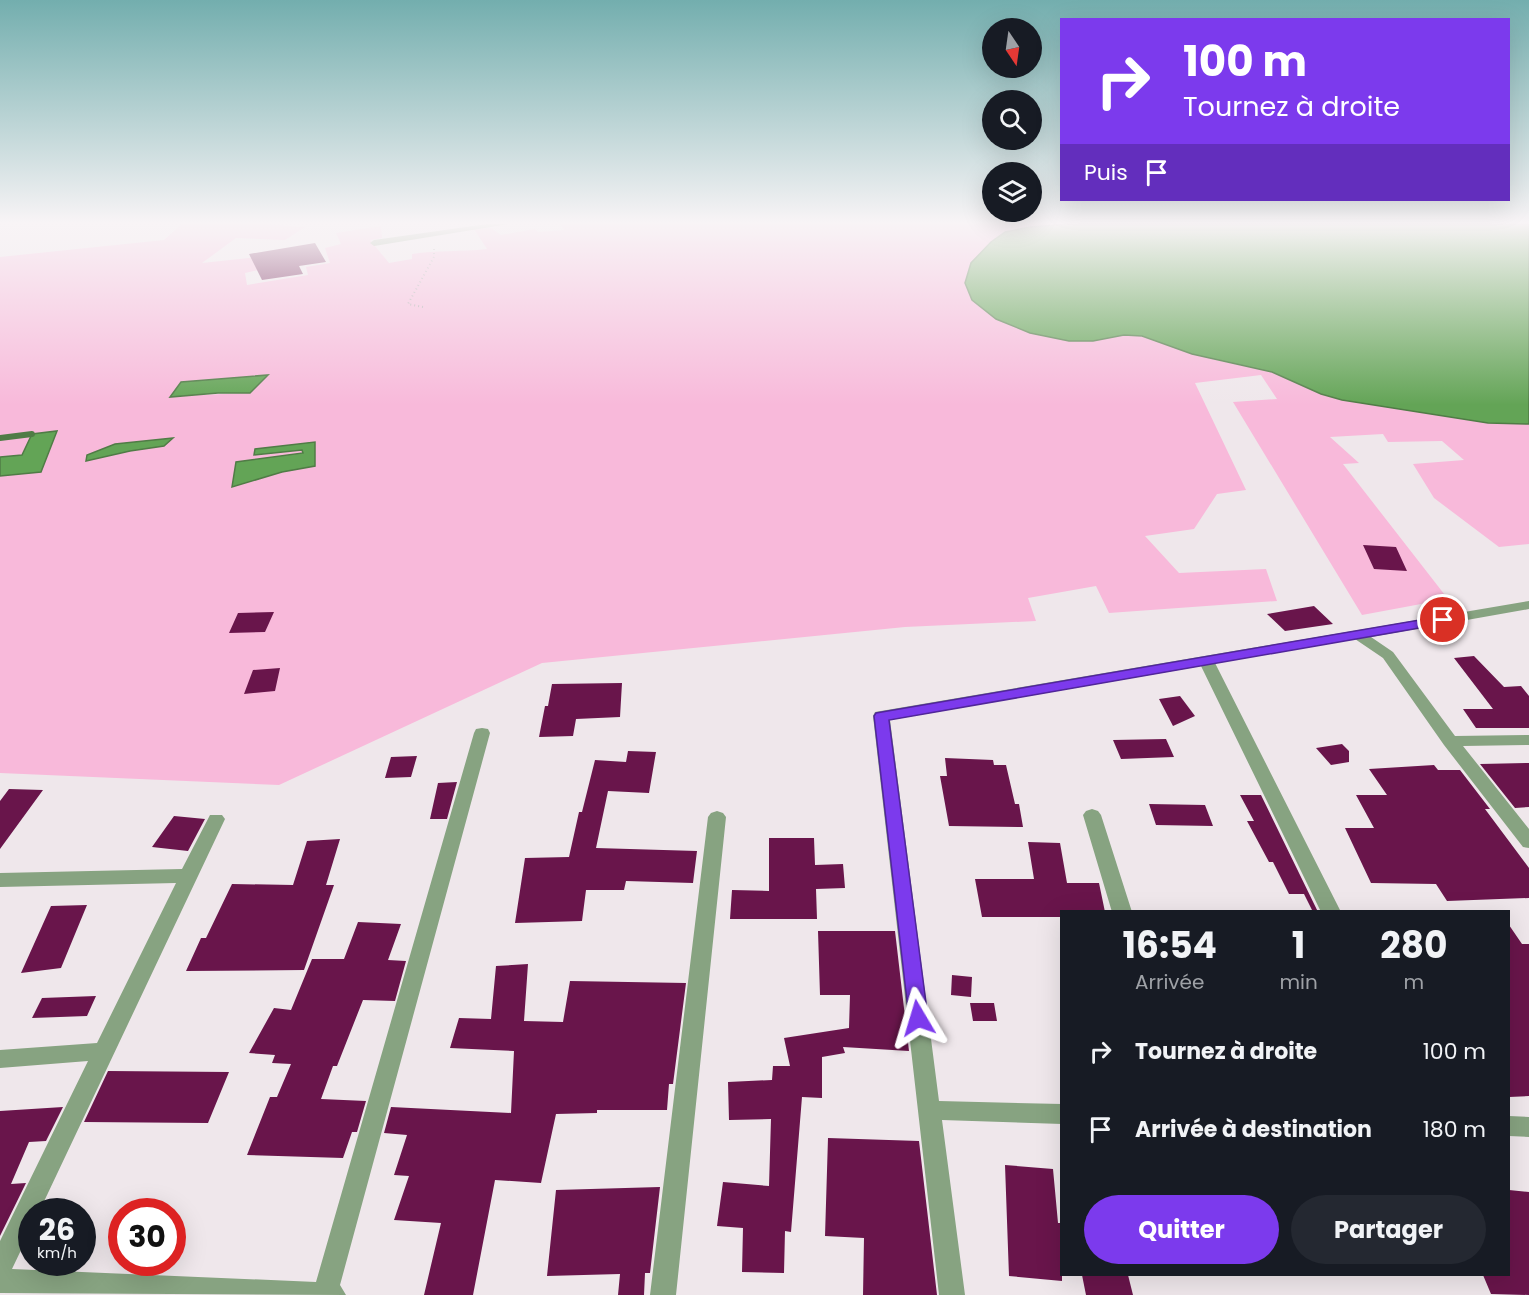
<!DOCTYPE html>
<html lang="fr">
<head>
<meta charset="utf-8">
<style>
	:root { --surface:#171b24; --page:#242831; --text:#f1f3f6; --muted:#9ea1a6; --accent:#7c3aed }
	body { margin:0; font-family:Poppins,sans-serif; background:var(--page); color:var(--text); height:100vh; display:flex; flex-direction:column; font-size:22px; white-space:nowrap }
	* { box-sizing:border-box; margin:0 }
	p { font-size:20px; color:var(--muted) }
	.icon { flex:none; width:33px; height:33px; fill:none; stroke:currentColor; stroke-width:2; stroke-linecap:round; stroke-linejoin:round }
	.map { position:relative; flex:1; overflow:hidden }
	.drawer { position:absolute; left:1060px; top:910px; width:450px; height:366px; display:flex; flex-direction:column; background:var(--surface); border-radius:0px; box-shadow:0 6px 24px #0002 }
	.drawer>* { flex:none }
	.top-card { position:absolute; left:1060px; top:18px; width:450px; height:183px; border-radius:0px; box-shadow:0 6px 24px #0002; background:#7c3aed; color:#fff; overflow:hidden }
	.needle { width:39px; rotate:167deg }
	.controls { position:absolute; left:982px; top:18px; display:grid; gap:12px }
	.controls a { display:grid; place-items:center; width:60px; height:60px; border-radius:50%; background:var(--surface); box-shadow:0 6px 24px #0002; font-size:30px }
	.speed { position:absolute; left:18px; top:1198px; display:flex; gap:12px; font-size:30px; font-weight:700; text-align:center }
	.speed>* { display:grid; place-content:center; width:78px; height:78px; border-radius:50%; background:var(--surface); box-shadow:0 6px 24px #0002; line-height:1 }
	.speed small { font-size:15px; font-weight:400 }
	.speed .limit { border:9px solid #d22; background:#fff; color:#111 }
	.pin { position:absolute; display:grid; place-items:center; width:51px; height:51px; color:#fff; margin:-26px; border:3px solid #fff; border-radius:50%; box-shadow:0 2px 6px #0007 }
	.me { position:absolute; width:66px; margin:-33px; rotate:353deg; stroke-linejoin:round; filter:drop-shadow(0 0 4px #0008) }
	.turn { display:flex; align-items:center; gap:21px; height:126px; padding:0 24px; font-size:27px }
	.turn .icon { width:78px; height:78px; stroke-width:2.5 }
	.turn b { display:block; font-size:42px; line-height:51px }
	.then { display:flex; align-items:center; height:57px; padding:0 24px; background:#0003; gap:12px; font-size:22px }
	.eta { display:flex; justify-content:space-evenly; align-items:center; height:102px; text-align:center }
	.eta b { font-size:36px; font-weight:700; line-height:42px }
	.button { display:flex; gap:12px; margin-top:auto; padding:12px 24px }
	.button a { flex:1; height:69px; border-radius:36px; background:var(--accent); color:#fff; font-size:24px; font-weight:700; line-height:69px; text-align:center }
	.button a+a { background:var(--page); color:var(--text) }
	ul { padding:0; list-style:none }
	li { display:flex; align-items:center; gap:18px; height:78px; padding:0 24px }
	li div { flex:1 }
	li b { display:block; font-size:22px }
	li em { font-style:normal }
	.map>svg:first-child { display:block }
	.green { fill:#f8b9da; fill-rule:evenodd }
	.water { fill:#63a456; stroke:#507c46; stroke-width:1.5 }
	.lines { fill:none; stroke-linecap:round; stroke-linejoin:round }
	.stream { stroke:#507c46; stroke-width:6 }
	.building { fill:#69154b }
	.path { stroke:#aea7aa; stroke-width:2; stroke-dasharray:1 3; stroke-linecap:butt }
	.minor { fill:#87a381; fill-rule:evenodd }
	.route { fill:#7c3aed; stroke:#51269a; stroke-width:1.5 }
</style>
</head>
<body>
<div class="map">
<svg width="1529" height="1295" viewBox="0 0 1529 1295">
	<rect width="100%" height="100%" fill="#efe7eb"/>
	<path class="green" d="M182,224H263L305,227L285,240L236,238L202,263L258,257L262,269L245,273L247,285L308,275L306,267L330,263L325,248L341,244L336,233L381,226L382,238L370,240L389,263L412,259V254C437,250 461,252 487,249L474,229L491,228L501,235L535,229L538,232L564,230L560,224H1067L1030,227L1004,232L991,242L971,263L965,283L979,306L996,319L1030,333L1069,341H1093L1124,335L1142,336L1216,360L1272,372L1321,394L1342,400L1488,423L1529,424V544L1499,547L1434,498L1413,464L1464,460L1442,441L1388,442L1383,434L1330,437L1359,463L1343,464L1448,599L1362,615L1233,402L1277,399L1261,375L1195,383L1246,490L1217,494L1194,529L1145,536L1179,573L1266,569L1277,601L1109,613L1096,586L1028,598L1036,621L905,627L542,663L279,785L0,773V476L41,472L57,432L32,434L23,455L0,457V257L164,240ZM267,375L250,393L171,396L181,382ZM315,443V466L282,472L303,454V450L255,455ZM115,444L164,446L130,451L87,460Z"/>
	<path class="water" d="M1067,224H1529V424L1488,423L1342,400L1321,394L1272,372L1192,354L1142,336L1124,335L1093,341H1069L1030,333L996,319L972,300L965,283L971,263L991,242L1005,232L1030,227Z
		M268,375L250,393H218L170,397L181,382Z
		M57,431L41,472L0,476V457L22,455L32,434Z
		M173,438L164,446L130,451L86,461L87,455L115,444Z
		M315,442V466L282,472L232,487L236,462L303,453L302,450L254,455L255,449Z"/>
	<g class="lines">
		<path class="stream" d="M0,438L32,434"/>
	</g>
	<path class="building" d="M315,243L326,262L299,266L303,274L262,280L249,254Z
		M1363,545L1396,547L1407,571L1374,569Z
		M1314,606L1333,624L1285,631L1267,614Z
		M274,612L265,632L229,633L238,613Z
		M1474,656L1504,687L1521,686L1529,696V728H1476L1463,709H1493L1454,658Z
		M280,668L275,691L244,694L253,670Z
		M622,683L620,717L576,719L573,736L539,737L545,706H548L552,684Z
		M1180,696L1195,716L1173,726L1159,699Z
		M1166,739L1174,757L1121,759L1113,740Z
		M1342,744L1349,751V762L1331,765L1316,748Z
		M628,751L656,752L649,793L608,791L596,848L697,851L693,883L626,881L624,890H586L582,921L515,923L525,858L569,857L579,812H582L595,760L626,762Z
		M417,756L411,777L385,778L391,757Z
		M945,758L993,760L994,765H1006L1015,804H1019L1023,827L949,826L940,776H947Z
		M1529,763V807L1515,808L1480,764Z
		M1434,765L1438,770H1460L1490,809H1485L1529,868V898L1447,901L1436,884L1371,883L1345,828H1374L1356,795H1387L1369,769Z
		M457,782L447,819H430L438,783Z
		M9,789L43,790L0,849V801Z
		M1240,795H1261L1318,912H1313L1304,894H1289L1273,862H1269L1247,821H1254Z
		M1149,804L1205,805L1213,826L1156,825Z
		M174,816L205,819L188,851L152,847Z
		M769,838H814L815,865L843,864L845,888L816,889L817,919H730L732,890L769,891Z
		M340,839L326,885H334L304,970L186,971L201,938H206L232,884L293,885L307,841Z
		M1028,842L1060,843L1067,883H1099L1105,912H1062V917H982L975,879H1034Z
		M87,905L61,968L21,973L51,906Z
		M358,922L401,924L388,960L406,961L395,1001L363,1000L337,1066H333L321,1099L366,1101L357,1132H352L343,1158L247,1155L270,1097H277L291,1064L272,1063L275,1055L249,1053L274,1008L291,1010L312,959H344Z
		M1509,925L1522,944H1529V1096L1509,1097Z
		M818,931H895L909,1051L843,1047L845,1053L822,1057V1098L802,1097L791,1232L785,1231L784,1273L742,1272L743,1228L717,1226L723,1182L769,1186L771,1119L729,1120L728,1082L772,1080L773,1066H790L784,1038L849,1028L850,995H820Z
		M528,964L524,1021L563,1022L570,981L686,983L673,1084H669L667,1110H597V1113L556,1114L541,1183L495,1180L473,1295H424L441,1223L394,1220L409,1176L394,1175L407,1135L384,1133L391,1107L511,1113L514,1051L450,1048L459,1018L491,1019L496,966Z
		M952,975L972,977L971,997L951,995Z
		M96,996L87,1016L32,1018L42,998Z
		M970,1003H994L997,1021H973Z
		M108,1071L229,1072L208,1123L84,1122Z
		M63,1107L46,1141L29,1142L11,1184L26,1183L0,1236V1111Z
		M828,1138L919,1141L937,1295H863L864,1238L825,1236Z
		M1005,1165L1053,1169L1058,1223H1062V1281L1009,1276Z
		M660,1187L650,1273H645L644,1295H618L620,1274L547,1276L556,1190Z
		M1509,1190L1529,1192V1295L1491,1294L1483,1275H1509Z
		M1082,1275H1128L1133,1295H1086Z"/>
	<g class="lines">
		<path class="path" d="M423,307L408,304L434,257V246"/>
		<path class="minor" d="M487,224H509L374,246L370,243L374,240Z
			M1529,601V609L1371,637L1393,652L1455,736L1529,735V745L1463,746L1529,829V848L1523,847L1444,745L1383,658L1355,639L1215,663L1341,912H1321L1201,666L890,720L939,1101L1062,1104V1124L942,1120L965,1295H939L873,716L875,712Z
			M482,728L488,729L490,733L340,1285L346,1295L0,1293V1241L88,1061L0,1068V1050L97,1043L176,883L0,887V873L182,869L210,815H222L225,819L39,1212H32V1227L12,1269L316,1282L474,733L476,729Z
			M1092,809L1098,811L1101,815L1132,912H1112L1083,815L1086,811Z
			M717,811L723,813L726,817L676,1295H650L708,817L711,813Z
			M1509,1116L1529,1117V1137L1509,1136Z"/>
	</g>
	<linearGradient id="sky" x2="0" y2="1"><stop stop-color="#73aeae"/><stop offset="0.55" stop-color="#f8f4f6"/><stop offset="1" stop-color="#f8f4f6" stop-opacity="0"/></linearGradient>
	<rect width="1529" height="405" fill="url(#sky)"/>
	<path class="route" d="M1443,616L1450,620L1448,623L889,720L928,1018L925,1023L918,1025L912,1023L909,1018L874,716L876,713Z"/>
</svg>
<div class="controls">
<a><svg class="needle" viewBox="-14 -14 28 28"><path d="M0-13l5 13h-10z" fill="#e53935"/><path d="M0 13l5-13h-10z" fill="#9ea1a6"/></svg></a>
<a><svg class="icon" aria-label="search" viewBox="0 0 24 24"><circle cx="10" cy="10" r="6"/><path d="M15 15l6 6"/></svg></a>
<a><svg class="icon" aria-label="layers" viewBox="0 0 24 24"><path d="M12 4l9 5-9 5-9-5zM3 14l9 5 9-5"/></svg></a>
</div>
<div class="speed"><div>26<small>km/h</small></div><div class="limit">30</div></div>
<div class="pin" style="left:1443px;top:620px;background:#d93025"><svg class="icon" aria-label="arrive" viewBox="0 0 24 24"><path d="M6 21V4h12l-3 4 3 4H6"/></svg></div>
<svg class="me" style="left:918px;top:1018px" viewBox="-20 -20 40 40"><path d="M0-17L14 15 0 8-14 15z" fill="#7c3aed" stroke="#fff" stroke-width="4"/></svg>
<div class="top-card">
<div class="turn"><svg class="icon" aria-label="right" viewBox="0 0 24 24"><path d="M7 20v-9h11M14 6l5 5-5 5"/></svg><div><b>100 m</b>Tournez à droite</div></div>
<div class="then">Puis<svg class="icon" aria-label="arrive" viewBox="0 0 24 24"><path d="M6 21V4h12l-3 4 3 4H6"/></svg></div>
</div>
<section class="drawer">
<div class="eta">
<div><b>16:54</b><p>Arrivée</p></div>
<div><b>1</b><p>min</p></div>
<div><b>280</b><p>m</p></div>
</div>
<ul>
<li><svg class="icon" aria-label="right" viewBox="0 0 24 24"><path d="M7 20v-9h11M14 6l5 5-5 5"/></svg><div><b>Tournez à droite</b></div><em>100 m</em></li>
<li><svg class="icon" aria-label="arrive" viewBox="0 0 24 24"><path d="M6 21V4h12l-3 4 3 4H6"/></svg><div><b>Arrivée à destination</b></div><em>180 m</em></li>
</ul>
<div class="button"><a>Quitter</a><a>Partager</a></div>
</section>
</div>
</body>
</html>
